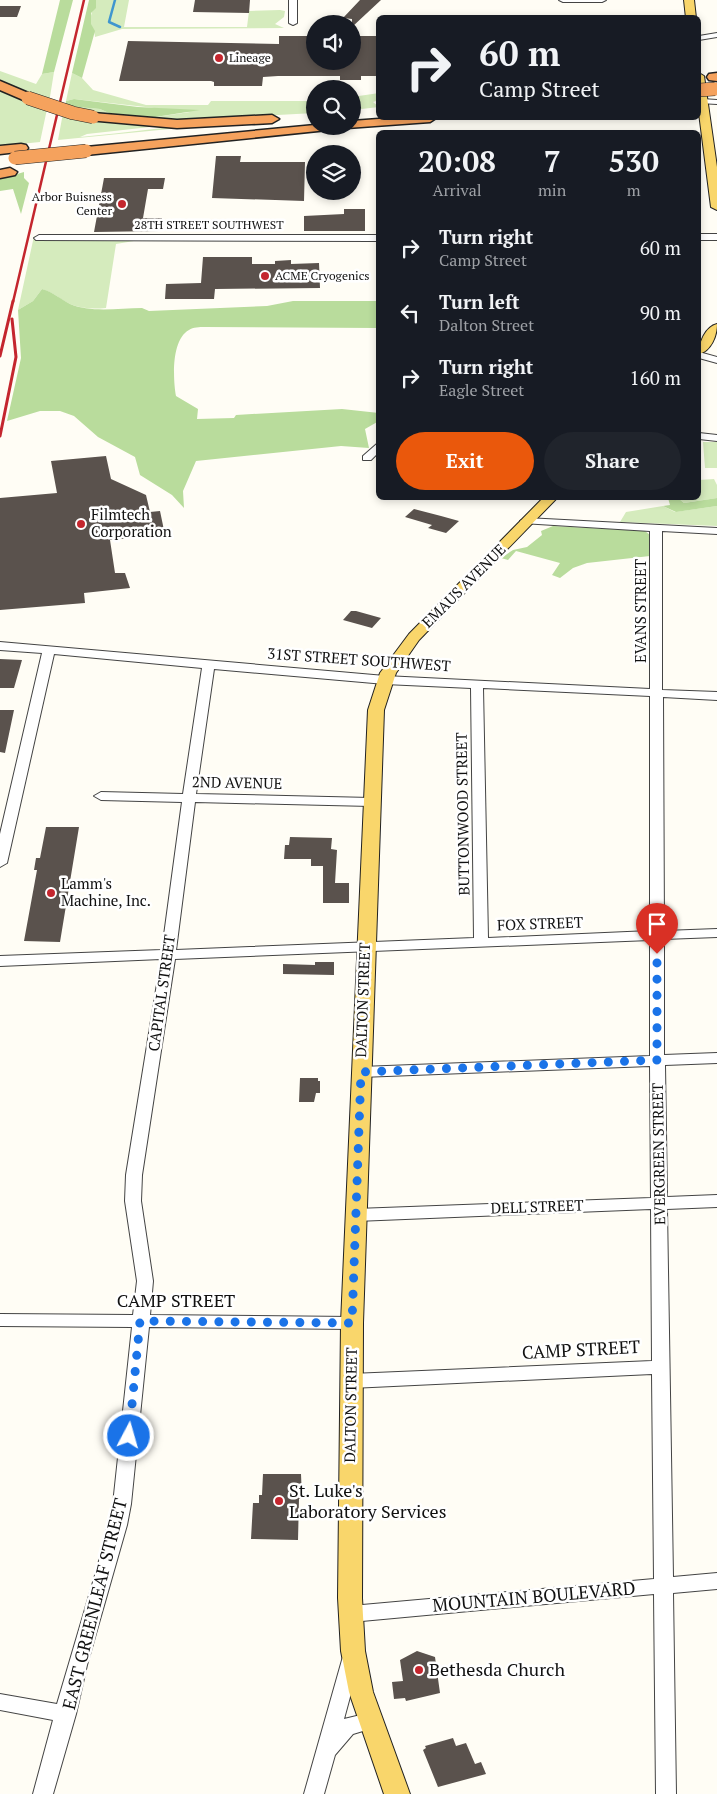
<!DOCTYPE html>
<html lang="en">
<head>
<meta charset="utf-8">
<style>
	:root { --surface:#171b24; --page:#20242c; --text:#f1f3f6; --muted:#9ea1a6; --accent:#ea580c }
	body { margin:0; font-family:"PT Serif",serif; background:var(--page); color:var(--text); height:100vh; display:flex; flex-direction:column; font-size:19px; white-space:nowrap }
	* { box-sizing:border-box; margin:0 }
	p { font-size:16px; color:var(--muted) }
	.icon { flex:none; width:28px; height:28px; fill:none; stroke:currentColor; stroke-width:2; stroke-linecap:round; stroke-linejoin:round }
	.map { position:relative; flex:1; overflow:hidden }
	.sheet { position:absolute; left:376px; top:130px; width:325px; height:370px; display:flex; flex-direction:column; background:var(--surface); border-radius:8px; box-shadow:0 2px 8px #0003 }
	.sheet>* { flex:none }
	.banner { position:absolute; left:376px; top:15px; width:325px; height:105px; border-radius:8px; box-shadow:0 2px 8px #0003; background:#171b24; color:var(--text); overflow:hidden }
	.controls { position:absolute; left:306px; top:15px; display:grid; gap:10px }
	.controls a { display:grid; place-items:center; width:55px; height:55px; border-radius:50%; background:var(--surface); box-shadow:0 2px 8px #0003; font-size:25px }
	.pin { position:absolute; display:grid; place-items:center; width:42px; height:42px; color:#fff; margin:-51px -21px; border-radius:50% 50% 50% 0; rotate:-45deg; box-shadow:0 0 5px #0007 }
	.pin .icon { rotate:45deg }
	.me { position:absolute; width:55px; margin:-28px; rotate:6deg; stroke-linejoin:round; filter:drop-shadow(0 0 4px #0008) }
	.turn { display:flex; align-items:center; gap:18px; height:105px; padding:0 20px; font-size:22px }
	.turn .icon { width:65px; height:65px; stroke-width:2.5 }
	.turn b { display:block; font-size:35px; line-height:42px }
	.eta { display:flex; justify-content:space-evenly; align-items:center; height:85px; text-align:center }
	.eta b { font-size:30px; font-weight:600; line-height:35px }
	.action { display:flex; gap:10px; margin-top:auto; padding:10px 20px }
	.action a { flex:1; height:58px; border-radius:30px; background:var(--accent); color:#fff; font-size:20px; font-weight:600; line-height:58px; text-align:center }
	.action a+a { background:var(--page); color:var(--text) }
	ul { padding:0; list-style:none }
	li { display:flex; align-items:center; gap:15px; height:65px; padding:0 20px }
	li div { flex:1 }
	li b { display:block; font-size:19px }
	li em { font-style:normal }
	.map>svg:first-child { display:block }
	.green { fill:#d5ebbd }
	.forest { fill:#b9dc9c }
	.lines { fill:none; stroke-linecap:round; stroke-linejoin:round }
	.stream { stroke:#3f96cf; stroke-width:2.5 }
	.building { fill:#5a524d }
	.minor-casing { stroke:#444; stroke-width:2 }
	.major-casing { stroke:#222; stroke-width:2 }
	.highway-casing { stroke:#222; stroke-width:3 }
	.minor { fill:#fff; fill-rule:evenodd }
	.major { fill:#f9d66b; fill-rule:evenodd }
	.highway { fill:#f5a25d; fill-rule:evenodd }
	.rail-far1 { stroke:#c4262e; stroke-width:2.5 }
	.rail { stroke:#c4262e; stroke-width:3 }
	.highway-bridge-casing { stroke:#222; stroke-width:14; stroke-linecap:butt }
	.highway-bridge { stroke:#f5a25d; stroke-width:13 }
	.route { stroke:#1a73e8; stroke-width:9; stroke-dasharray:0 16.2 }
	.poi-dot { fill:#c4262e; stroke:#fff; stroke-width:2 }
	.labels { text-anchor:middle; stroke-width:5; stroke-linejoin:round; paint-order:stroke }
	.far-poi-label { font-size:12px; fill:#111; stroke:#fff; text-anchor:start }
	.far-street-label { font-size:12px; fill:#111; stroke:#fff }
	.poi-label { font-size:15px; fill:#111; stroke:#fff; text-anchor:start }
	.street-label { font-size:15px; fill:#111; stroke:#fff }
	.near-street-label { font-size:18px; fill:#111; stroke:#fff }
	.near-poi-label { font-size:18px; fill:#111; stroke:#fff; text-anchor:start }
</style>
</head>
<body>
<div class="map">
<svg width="717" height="1794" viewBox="0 0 717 1794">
	<rect width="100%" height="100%" fill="#fffdf5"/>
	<path class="green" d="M96,0H129L124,27H247L249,11L280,10L285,11L284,17L275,24L284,28L122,29L95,37C95,31 92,31 91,25C89,16 94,8 96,0Z
		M0,71L36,84L42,74L54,72L49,103L0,82Z
		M72,73L82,78L93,90L146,105H208L211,101H315V113L167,121L112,117L65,106L100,109L109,113L126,117L149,118L190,112L74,99L66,101Z
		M0,89L47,109L40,142L0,146Z
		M379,93V100L373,102L379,107L353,110L352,97Z
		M63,113L159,126L87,134L80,137C126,133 173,125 220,124L58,140Z
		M34,236L42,240H140L116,244L106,308C94,309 82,309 70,304C61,300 55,293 42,289L33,301L18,310Z
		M703,442H717V468H705Z
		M714,479L717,485V498L684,503L678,498H699V480Z
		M663,506L675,512L717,506V526L620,522L626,512Z"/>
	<path class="forest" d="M60,0H73L54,72L42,74Z
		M89,0H96V8L91,13V24L95,31L82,78L72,73Z
		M74,99L138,107L200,110L149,118L126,117L109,113L100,109L65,106L66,101Z
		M24,172V178L29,183L21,214L13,189L0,191V179Z
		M42,289C55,293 60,299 70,304C91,313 119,308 142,308L149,311L267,306L293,301H377V328L204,327C200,327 193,327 189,330C171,340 173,379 176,396L198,409L197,419L234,418L236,415L342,409L379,413V421L365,429L369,448L341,446L196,461L183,491L184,508L172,495L140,475L135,457L98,437L74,416L60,411H40L7,421L21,358L18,310L33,301Z
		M668,498H678L684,503L717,498V506L676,512L663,506L670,505Z
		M553,526L645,531L650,535V556L587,563L573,568L560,578L552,575L560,563L516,551L508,560L501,558L513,550L527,547L542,535L541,531Z"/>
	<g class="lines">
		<path class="stream" d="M115,0L109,22L120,27"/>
	</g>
	<path class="building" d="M195,0H250L249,13L193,12Z
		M360,0H381L352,27V19L343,18Z
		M0,6H21L17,17H0Z
		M279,36H315V61H352V36H379V76H361V80H340V76H278L263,77L262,86H214V82L211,81H119L128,41L279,44Z
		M216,156H241L240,162H305L304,201L212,198Z
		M104,178H165L163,189H148L143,218H162L160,231L94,232Z
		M344,209H365V231H304V216L344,214Z
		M203,257H252V264H275V261L291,260V264L319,263L320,288L215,289L214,299H165L166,284L201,283Z
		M106,456L111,479L146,495L150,512L160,511L165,535L110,540L115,573H125L130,588L84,593L85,603L0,610V498L57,493L51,461Z
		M414,509L441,516L459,521L446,533L428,528L432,525L405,517Z
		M351,611H356L381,618L372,628L343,620Z
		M0,659L22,660L14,688H0Z
		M0,710H14L5,753L0,752Z
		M46,827H79L60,942L24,941L37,870H34L36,858H40Z
		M290,837L332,838L331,849L337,850L335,883H349V903H323V866H311V859H284L285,845H289Z
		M315,962H334V975L283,974V964L315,965Z
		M300,1078H318V1081H320V1093H316L314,1102H299Z
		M263,1474H301L302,1499H299L298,1540L251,1539L253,1503H259V1495H262Z
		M417,1651L435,1657L440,1693L406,1701L405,1698L394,1699L392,1682L403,1681L400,1660Z
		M453,1738L456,1746L466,1743L475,1764L481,1762L486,1774L438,1787L423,1750L426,1748L425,1746Z"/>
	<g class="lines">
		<defs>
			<path id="minor" d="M289,0H297V23L293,25L289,23Z
				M559,0H606L602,2H563Z
				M717,33V37L699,40V36Z
				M702,99L717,100V104L699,103V100Z
				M699,234H717V240H699Z
				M39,235H379V241L36,240L34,238Z
				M699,352L717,357V363L699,358Z
				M699,433L717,435V441L699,439Z
				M379,442V452L371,460H363V456Z
				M526,518L717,528V534L662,531V690L717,692V700L663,697L664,931L717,929V937L664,939V1055L717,1053V1063L665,1065L667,1197L717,1195V1207L667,1209L673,1577L717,1573V1589L673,1593L676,1794H656L654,1594L351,1622L344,1620L342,1614L344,1608L351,1606L654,1579L652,1374L351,1388L345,1386L342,1381L345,1376L351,1374L652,1361L651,1209L356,1221L350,1219L348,1215L350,1211L356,1209L651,1198L650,1066L361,1077L356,1076L354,1072L356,1068L361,1067L650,1056V940L175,959L142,1175L141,1201L153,1281L150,1315L352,1317L358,1319L360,1323L358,1327L352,1329L149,1327L131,1504L127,1525L87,1665L76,1714L53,1794H33L53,1720L0,1710V1694L57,1704L98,1565L113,1504L132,1327L0,1326V1314L133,1315L137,1281L125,1201L126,1175L161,959L0,966V956L162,950L182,802L101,800L94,796L101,792L183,794L202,668L54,654L7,863L0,867V834L42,653L0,650V642L385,676L650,689V531L522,523L520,521ZM214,669L385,684L471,688L474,938L176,950L195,802L371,806L378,802L371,798L196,794ZM483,688L650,696V931L488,938Z
				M351,1652L358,1654L360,1660L344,1719L369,1713L376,1715L379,1721L376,1727L353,1734L335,1755L324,1794H304L342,1660L344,1654Z"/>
			<path id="major" d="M684,0H694L696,18H686Z
				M699,73L704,76L717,167V210L711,207L699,113Z
				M717,324C717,336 711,351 699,354C699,343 705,327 717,324Z
				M543,498H557L419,640L396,673L384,710L363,1323L362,1598L365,1651L373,1692L410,1794H384L349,1692L341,1651L338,1598L341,1323L368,710L380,673L409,634Z"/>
			<path id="highway" d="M717,73V81L709,80L707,77L709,74Z
				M0,81L33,95L34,98L28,102L0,90Z
				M93,113L177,120L272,115L279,119L272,123L177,128L88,120L87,117L88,114Z
				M392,118H436L430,122L347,128L86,155L79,151L86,147L315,125L352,126V121Z
				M21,144L26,145L28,148L26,151L0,154V146Z
				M10,168L17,172L15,175L0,178V170Z"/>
		</defs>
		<use href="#minor" class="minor-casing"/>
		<use href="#major" class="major-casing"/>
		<use href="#highway" class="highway-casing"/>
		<use href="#minor" class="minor"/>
		<use href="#major" class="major"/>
		<use href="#highway" class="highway"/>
		<path class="rail-far1" d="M13,302L84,0"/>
		<path class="rail" d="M0,356L13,301
			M0,436L16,357L12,319"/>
		<defs>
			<path id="highway-bridge" d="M699,90L715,89
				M28,98L73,113L93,117
				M15,158L86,151"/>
		</defs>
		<use href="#highway-bridge" class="highway-bridge-casing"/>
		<use href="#highway-bridge" class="highway-bridge"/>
	</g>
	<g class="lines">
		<path class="route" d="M129,1436L140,1321L352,1323L361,1072L657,1060V954"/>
	</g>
	<g class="poi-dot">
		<circle cx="219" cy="58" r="5"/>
		<circle cx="122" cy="204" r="5"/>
		<circle cx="265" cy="276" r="5"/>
		<circle cx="81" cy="524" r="5"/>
		<circle cx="51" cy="893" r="5"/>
		<circle cx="279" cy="1501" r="5"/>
		<circle cx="419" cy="1670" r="5"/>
	</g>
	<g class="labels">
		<g class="far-poi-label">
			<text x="229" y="62">Lineage</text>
			<text x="112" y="201" text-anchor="end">Arbor Buisness<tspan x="112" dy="14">Center</tspan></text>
			<text x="275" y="280">ACME Cryogenics</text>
		</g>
		<g class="far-street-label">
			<text x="209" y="229">28TH STREET SOUTHWEST</text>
		</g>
		<g class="poi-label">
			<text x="91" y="520">Filmtech<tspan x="91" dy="17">Corporation</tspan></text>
			<text x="61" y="889">Lamm's<tspan x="61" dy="17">Machine, Inc.</tspan></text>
		</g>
		<g class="street-label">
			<text transform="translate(464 586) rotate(-45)" y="5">EMAUS AVENUE</text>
			<text transform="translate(641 611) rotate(-90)" y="5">EVANS STREET</text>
			<text transform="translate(359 660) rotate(4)" y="5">31ST STREET SOUTHWEST</text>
			<text transform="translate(237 783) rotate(1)" y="5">2ND AVENUE</text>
			<text transform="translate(463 814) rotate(-91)" y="5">BUTTONWOOD STREET</text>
			<text transform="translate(540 924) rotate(-2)" y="5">FOX STREET</text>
			<text transform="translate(162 993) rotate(-82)" y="5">CAPITAL STREET</text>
			<text transform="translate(363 1000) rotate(-88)" y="5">DALTON STREET</text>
			<text transform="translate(659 1154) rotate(-91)" y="5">EVERGREEN STREET</text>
			<text transform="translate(537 1207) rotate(-2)" y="5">DELL STREET</text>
			<text transform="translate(351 1405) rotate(-89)" y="5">DALTON STREET</text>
		</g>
		<g class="near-street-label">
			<text x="176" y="1307">CAMP STREET</text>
			<text transform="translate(581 1350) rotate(-3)" y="6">CAMP STREET</text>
			<text transform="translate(534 1597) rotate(-5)" y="6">MOUNTAIN BOULEVARD</text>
			<text transform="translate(95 1604) rotate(-76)" y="6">EAST GREENLEAF STREET</text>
		</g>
		<g class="near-poi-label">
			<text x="289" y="1497">St. Luke's<tspan x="289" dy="21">Laboratory Services</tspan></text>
			<text x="429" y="1676">Bethesda Church</text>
		</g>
	</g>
</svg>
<div class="controls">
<a><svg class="icon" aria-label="sound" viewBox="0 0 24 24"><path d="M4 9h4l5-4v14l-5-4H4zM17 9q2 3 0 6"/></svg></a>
<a><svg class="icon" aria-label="search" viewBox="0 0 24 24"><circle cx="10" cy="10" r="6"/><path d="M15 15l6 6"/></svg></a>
<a><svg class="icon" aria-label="layers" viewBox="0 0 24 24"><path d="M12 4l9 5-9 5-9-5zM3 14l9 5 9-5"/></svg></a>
</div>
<div class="pin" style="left:657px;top:954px;background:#d93025"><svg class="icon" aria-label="arrive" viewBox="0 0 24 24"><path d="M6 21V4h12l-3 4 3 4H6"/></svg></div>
<svg class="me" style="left:129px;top:1436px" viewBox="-20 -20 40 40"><circle r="17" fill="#1a73e8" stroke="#fff" stroke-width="3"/><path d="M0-11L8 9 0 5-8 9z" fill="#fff"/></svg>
<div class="banner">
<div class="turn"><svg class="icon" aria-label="right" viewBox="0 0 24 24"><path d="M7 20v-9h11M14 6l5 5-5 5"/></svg><div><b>60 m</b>Camp Street</div></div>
</div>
<section class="sheet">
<div class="eta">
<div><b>20:08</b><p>Arrival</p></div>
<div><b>7</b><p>min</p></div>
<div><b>530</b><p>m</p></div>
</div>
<ul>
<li><svg class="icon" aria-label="right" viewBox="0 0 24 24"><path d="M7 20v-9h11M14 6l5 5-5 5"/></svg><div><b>Turn right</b><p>Camp Street</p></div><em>60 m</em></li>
<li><svg class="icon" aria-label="left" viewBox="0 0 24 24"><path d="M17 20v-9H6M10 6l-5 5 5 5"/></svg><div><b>Turn left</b><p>Dalton Street</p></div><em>90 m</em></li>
<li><svg class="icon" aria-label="right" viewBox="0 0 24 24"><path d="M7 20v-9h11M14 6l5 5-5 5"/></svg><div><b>Turn right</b><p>Eagle Street</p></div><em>160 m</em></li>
</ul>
<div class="action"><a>Exit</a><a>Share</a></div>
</section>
</div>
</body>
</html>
